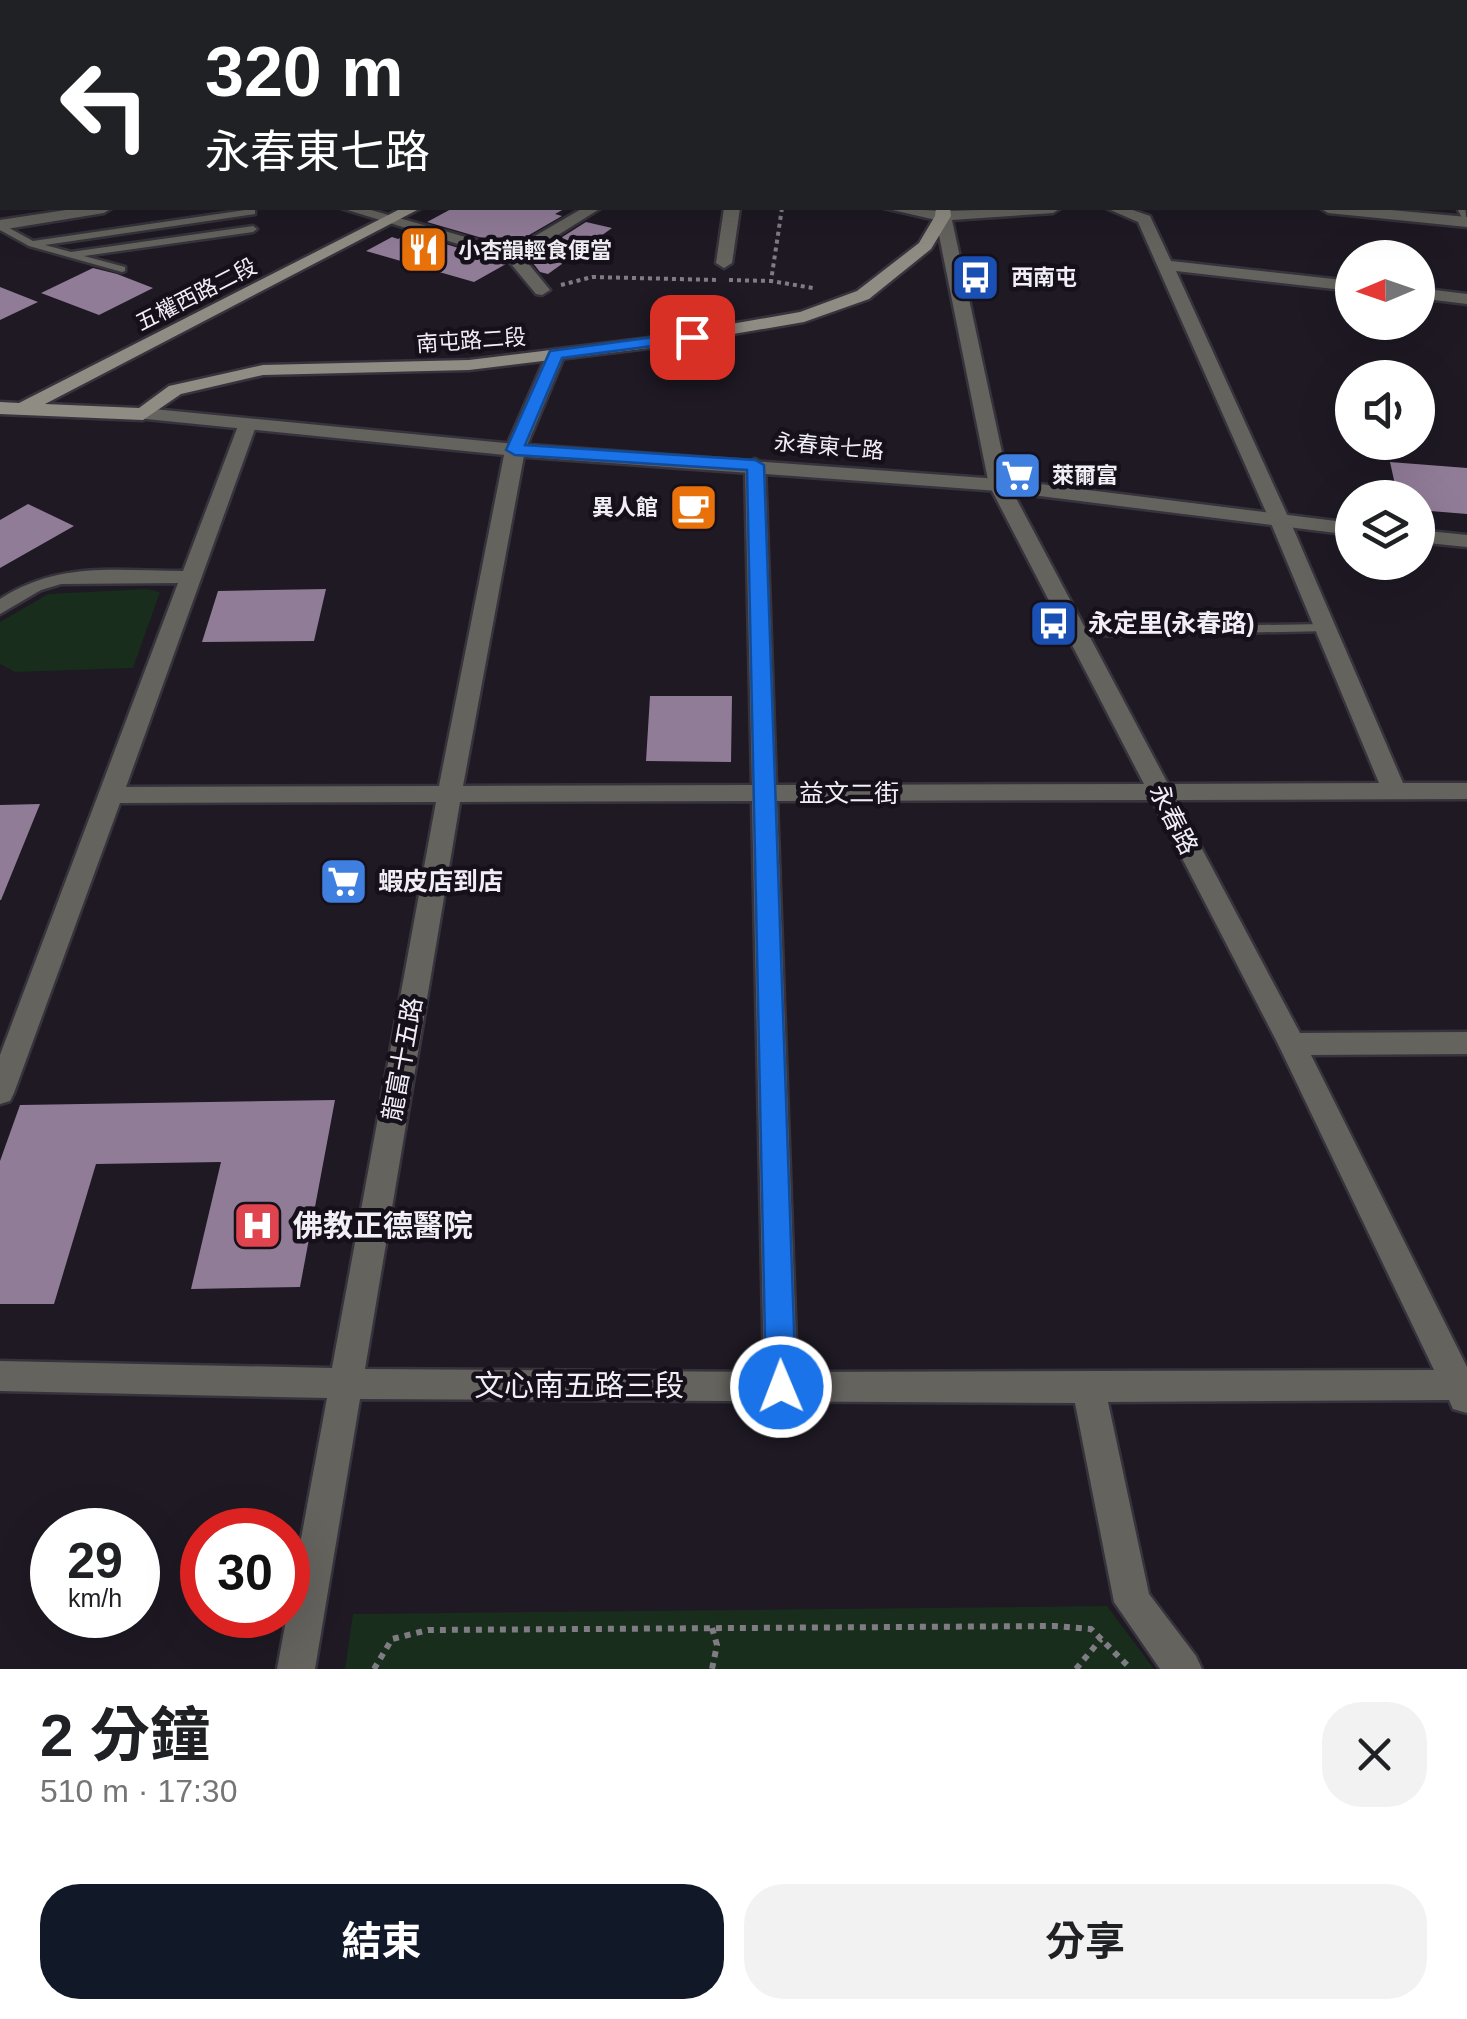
<!DOCTYPE html>
<html lang="zh-TW">
<head>
<meta charset="utf-8">
<style>
	:root { --surface:#fff; --page:#f2f2f2; --text:#202124; --muted:#757577; --accent:#111827 }
	body { margin:0; font-family:Helvetica,"Noto Sans TC",sans-serif; background:var(--page); color:var(--text); height:100vh; display:flex; flex-direction:column; font-size:38px; white-space:nowrap }
	* { box-sizing:border-box; margin:0 }
	p { font-size:32px; color:var(--muted) }
	.icon { flex:none; width:55px; height:55px; fill:none; stroke:currentColor; stroke-width:2; stroke-linecap:round; stroke-linejoin:round }
	.map { position:relative; height:1669px; overflow:hidden }
	.drawer { display:flex; flex-direction:column; background:var(--surface); flex:1 }
	.drawer>* { flex:none }
	.top-card { position:absolute; left:0px; top:0px; width:1468px; height:210px; box-shadow:0 10px 40px #0002; background:#202124; color:#fff; overflow:hidden }
	.needle { width:65px; rotate:268deg }
	.fabs { position:absolute; left:1335px; top:240px; display:grid; gap:20px }
	.fabs a { display:grid; place-items:center; width:100px; height:100px; border-radius:50%; background:var(--surface); box-shadow:0 10px 40px #0002; font-size:50px }
	.speed { position:absolute; left:30px; top:1508px; display:flex; gap:20px; font-size:50px; font-weight:700; text-align:center }
	.speed>* { display:grid; place-content:center; width:130px; height:130px; border-radius:50%; background:var(--surface); box-shadow:0 10px 40px #0002; line-height:1 }
	.speed small { font-size:25px; font-weight:400 }
	.speed .limit { border:15px solid #d22; background:#fff; color:#111 }
	.pin { position:absolute; display:grid; place-items:center; width:85px; height:85px; color:#fff; margin:-42px; border-radius:20px; box-shadow:0 5px 15px #0006 }
	.me { position:absolute; width:110px; margin:-55px; rotate:359deg; stroke-linejoin:round; filter:drop-shadow(0 0 8px #0008) }
	.turn { display:flex; align-items:center; gap:35px; height:210px; padding:0 40px; font-size:45px }
	.turn .icon { width:130px; height:130px; stroke-width:2.5 }
	.turn b { display:block; font-size:70px; line-height:85px }
	.round { display:grid; place-items:center; flex:none; width:105px; height:105px; border-radius:40px; background:var(--page) }
	.headline { display:flex; align-items:center; justify-content:space-between; height:170px; padding:0 40px }
	h1 { font-size:60px; font-weight:700; line-height:75px }
	.button { display:flex; gap:20px; margin-top:auto; padding:20px 40px }
	.button a { flex:1; height:115px; border-radius:40px; background:var(--accent); color:#fff; font-size:40px; font-weight:700; line-height:115px; text-align:center }
	.button a+a { background:var(--page); color:var(--text) }
	.map>svg:first-child { display:block }
	.green { fill:#182d1b }
	.building { fill:#917c98 }
	.lines { fill:none; stroke-linecap:round; stroke-linejoin:round }
	.service-casing { stroke:#37333c; stroke-width:5 }
	.minor-casing { stroke:#37333c; stroke-width:5 }
	.tertiary-casing { stroke:#37333c; stroke-width:5 }
	.secondary-casing { stroke:#37333c; stroke-width:5 }
	.path-far1 { stroke:#807c84; stroke-width:4; stroke-dasharray:4 4; stroke-linecap:butt }
	.path { stroke:#807c84; stroke-width:6; stroke-dasharray:6 6; stroke-linecap:butt }
	.service { fill:#65635e; fill-rule:evenodd }
	.minor { fill:#65635e; fill-rule:evenodd }
	.tertiary { fill:#65635e; fill-rule:evenodd }
	.secondary { fill:#8f8c83; fill-rule:evenodd }
	.route { fill:#1a73e8; stroke:#114b97; stroke-width:2.5 }
	.labels { text-anchor:middle; stroke-width:9; stroke-linejoin:round; paint-order:stroke }
	.far-poi-label { font-size:22px; font-weight:bold; fill:#f2eef5; stroke:#15101a; text-anchor:start }
	.far-street-label { font-size:22px; fill:#f2eef5; stroke:#15101a }
	.poi-label { font-size:25px; font-weight:bold; fill:#f2eef5; stroke:#15101a; text-anchor:start }
	.street-label { font-size:25px; fill:#f2eef5; stroke:#15101a }
	.near-poi-label { font-size:30px; font-weight:bold; fill:#f2eef5; stroke:#15101a; text-anchor:start }
	.near-street-label { font-size:30px; fill:#f2eef5; stroke:#15101a }
</style>
</head>
<body>
<div class="map">
<svg width="1467" height="1669" viewBox="0 0 1467 1669">
	<rect width="100%" height="100%" fill="#1e1923"/>
	<path class="green" d="M147,589L160,592L133,668L15,672L0,664V622L48,594Z
		M1107,1606L1154,1669H345L353,1614Z"/>
	<path class="building" d="M453,208H566L555,214L562,216L510,246L427,222Z
		M586,222L612,228L548,274L540,272L529,258Z
		M409,233L505,262L506,264L474,282L366,251L392,237L398,239Z
		M93,268L117,274L153,288L99,315L41,293Z
		M0,287L38,302L0,320Z
		M1390,462L1467,468V514L1418,510V498H1398Z
		M28,504L74,526L0,568V520Z
		M326,589L314,641L202,642L218,591Z
		M650,696H732L731,762L646,761Z
		M40,804L1,900H0V805Z
		M335,1100L300,1287L191,1289L221,1162L96,1164L54,1304H0V1161L20,1105Z"/>
	<g class="lines">
		<defs>
			<path id="service" d="M394,0H400L401,2H395Z
				M508,0H514L513,2H507Z
				M1465,63H1467V67H1465Z
				M1465,166H1467V170H1465Z
				M1457,208H1465L1467,223L1464,222Z
				M252,209L255,210V214L45,245L71,252L253,226L257,229L253,232L84,256L125,267V271L122,272L29,246L0,230V223L33,241Z
				M1324,624L1328,625L1330,628L1328,631L1078,636L1072,632L1078,628Z"/>
			<path id="minor" d="M114,0H126L127,2H115Z
				M356,0H368L369,2H357Z
				M947,0H969L970,2H949Z
				M0,16H2V24H0Z
				M1465,111H1467V119H1465Z
				M79,208H112L104,213L0,230V220Z
				M341,208H364L511,250L583,208H601L523,257L550,290L542,295L536,294L507,259Z
				M724,208H740L732,263L724,268L716,263Z
				M884,208L943,211L1061,208L1053,213L952,220L1009,485L1168,784L1379,783L1270,521L1138,222L1106,208H1127L1150,216L1171,261L1352,281V291L1176,271L1290,521L1403,783H1467V799L1176,800L1300,1033L1467,1032V1054L1311,1055L1467,1367V1413L1453,1409L1449,1400L1108,1402L1149,1594L1196,1656L1202,1669H1160L1114,1602L1075,1403L360,1399L315,1669H277L327,1398L0,1391V1361L332,1368L436,802L120,803L14,1093L10,1101L0,1104V1055L178,583L61,584L41,590L0,614V599C59,561 116,571 183,571L238,426L247,420L254,422L256,426L126,787L439,786L505,450L547,354L556,349L565,354L525,450L463,786L752,785L745,465L755,459L765,465L776,785L1144,784L989,485L936,220ZM1152,800L1278,1044L1434,1370L797,1372L777,801ZM752,801L764,1372L365,1369L460,802Z
				M1320,208H1369L1467,217V227L1328,213Z
				M1418,288L1467,294V304L1418,298Z"/>
			<path id="tertiary" d="M143,408L515,444L999,479L1352,523V535L999,491L515,456L136,418L134,414Z
				M1418,530L1467,535V547L1418,542Z"/>
			<path id="secondary" d="M1283,0H1317L1318,2H1285Z
				M1465,14H1467V22H1465Z
				M0,101H2V109H0Z
				M402,208H421L45,404L139,408L169,386L263,365L469,360L657,337L800,312L857,291L919,243L935,216L936,208H950L951,216L931,249L869,299L804,322L657,347L469,370L263,375L181,394L143,420L0,414V402L19,403Z"/>
		</defs>
		<use href="#service" class="service-casing"/>
		<use href="#minor" class="minor-casing"/>
		<use href="#tertiary" class="tertiary-casing"/>
		<use href="#secondary" class="secondary-casing"/>
		<path class="path-far1" d="M782,208L771,281L813,288
			M729,280L771,281
			M561,285L592,277L718,280"/>
		<path class="path" d="M712,1628L717,1645L712,1669
			M374,1669L392,1639L428,1630L1054,1626L1091,1629L1131,1669
			M1076,1669L1101,1639"/>
		<use href="#service" class="service"/>
		<use href="#minor" class="minor"/>
		<use href="#tertiary" class="tertiary"/>
		<use href="#secondary" class="secondary"/>
	</g>
	<path class="route" d="M692,332L700,337L698,340L562,358L525,445L755,460L764,465L796,1387L792,1397L781,1401L770,1397L766,1387L747,470L515,455L506,450L550,351Z"/>
	<defs>
		<symbol id="restaurant-square" viewBox="-11 -11 22 22"><rect x="-9" y="-9" width="18" height="18" rx="4" fill="#e8710a" stroke="#15101a"/><path d="M-5-6h1v4h1v-4h1v4h1v-4h1v5L-1.5 .5V6h-2V.5L-5-1ZM5-6V6H3V1.5H1.5Q1.5-4 5-6Z" fill="#fff"/></symbol>
		<symbol id="bus-square" viewBox="-11 -11 22 22"><rect x="-9" y="-9" width="18" height="18" rx="4" fill="#1a4fb4" stroke="#15101a"/><path d="M-5-6H5V4H4V6H2V4H-2V6H-4V4H-5ZM-3.5-4V0h7V-4ZM-3.5 1.2v1.5H-2V1.2ZM2 1.2v1.5H3.5V1.2Z" fill="#fff"/></symbol>
		<symbol id="supermarket-square" viewBox="-11 -11 22 22"><rect x="-9" y="-9" width="18" height="18" rx="4" fill="#3f7fe0" stroke="#15101a"/><path d="M-6-5.5h2.5l.6 2H6L4.5 2H-2.5L-4.4-4H-6ZM-1.5 3.2a1.3 1.3 0 1 0 .1 0ZM3 3.2a1.3 1.3 0 1 0 .1 0Z" fill="#fff"/></symbol>
		<symbol id="cafe-square" viewBox="-11 -11 22 22"><rect x="-9" y="-9" width="18" height="18" rx="4" fill="#e8710a" stroke="#15101a"/><path d="M-5.5-4.5H6V0H3Q3 3.5 0 3.5H-2.5Q-5.5 3.5-5.5 0ZM3-3.2v2h1.7v-2ZM-6 4.5H4V6H-6Z" fill="#fff"/></symbol>
		<symbol id="hospital-square" viewBox="-11 -11 22 22"><rect x="-9" y="-9" width="18" height="18" rx="4" fill="#e0444e" stroke="#15101a"/><path d="M-5-5h3v3.5h4V-5h3V5h-3V1.5h-4V5h-3Z" fill="#fff"/></symbol>
	</defs>
	<g fill-rule="evenodd">
		<use href="#restaurant-square" x="396" y="222" width="55" height="55"/>
		<use href="#bus-square" x="948" y="250" width="55" height="55"/>
		<use href="#supermarket-square" x="990" y="448" width="55" height="55"/>
		<use href="#cafe-square" x="666" y="480" width="55" height="55"/>
		<use href="#bus-square" x="1026" y="596" width="55" height="55"/>
		<use href="#supermarket-square" x="316" y="854" width="55" height="55"/>
		<use href="#hospital-square" x="230" y="1198" width="55" height="55"/>
	</g>
	<g class="labels">
		<g class="far-poi-label">
			<text x="458" y="258">小杏韻輕食便當</text>
			<text x="1011" y="285">西南屯</text>
			<text x="1052" y="483">萊爾富</text>
			<text x="658" y="515" text-anchor="end">異人館</text>
		</g>
		<g class="far-street-label">
			<text transform="translate(196 294) rotate(-27)" y="8">五權西路二段</text>
			<text transform="translate(471 340) rotate(-4)" y="8">南屯路二段</text>
			<text transform="translate(829 446) rotate(5)" y="8">永春東七路</text>
		</g>
		<g class="poi-label">
			<text x="1088" y="632">永定里(永春路)</text>
			<text x="378" y="890">蝦皮店到店</text>
		</g>
		<g class="street-label">
			<text x="849" y="802">益文二街</text>
			<text transform="translate(1174 819) rotate(63)" y="9">永春路</text>
			<text transform="translate(402 1059) rotate(-80)" y="9">龍富十五路</text>
		</g>
		<g class="near-poi-label">
			<text x="293" y="1236">佛教正德醫院</text>
		</g>
		<g class="near-street-label">
			<text x="579" y="1396">文心南五路三段</text>
		</g>
	</g>
</svg>
<div class="fabs">
<a><svg class="needle" viewBox="-14 -14 28 28"><path d="M0-13l5 13h-10z" fill="#e53935"/><path d="M0 13l5-13h-10z" fill="#757577"/></svg></a>
<a><svg class="icon" aria-label="sound" viewBox="0 0 24 24"><path d="M4 9h4l5-4v14l-5-4H4zM17 9q2 3 0 6"/></svg></a>
<a><svg class="icon" aria-label="layers" viewBox="0 0 24 24"><path d="M12 4l9 5-9 5-9-5zM3 14l9 5 9-5"/></svg></a>
</div>
<div class="speed"><div>29<small>km/h</small></div><div class="limit">30</div></div>
<div class="pin" style="left:692px;top:337px;background:#d93025"><svg class="icon" aria-label="arrive" viewBox="0 0 24 24"><path d="M6 21V4h12l-3 4 3 4H6"/></svg></div>
<svg class="me" style="left:781px;top:1387px" viewBox="-20 -20 40 40"><circle r="17" fill="#1a73e8" stroke="#fff" stroke-width="3"/><path d="M0-11L8 9 0 5-8 9z" fill="#fff"/></svg>
<div class="top-card">
<div class="turn"><svg class="icon" aria-label="left" viewBox="0 0 24 24"><path d="M17 20v-9H6M10 6l-5 5 5 5"/></svg><div><b>320 m</b>永春東七路</div></div>
</div>
</div>
<section class="drawer">
<div class="headline"><div><h1>2 分鐘</h1><p>510 m · 17:30</p></div><a class="round"><svg class="icon" aria-label="close" viewBox="0 0 24 24"><path d="M6 6l12 12M18 6L6 18"/></svg></a></div>
<div class="button"><a>結束</a><a>分享</a></div>
</section>
</body>
</html>
